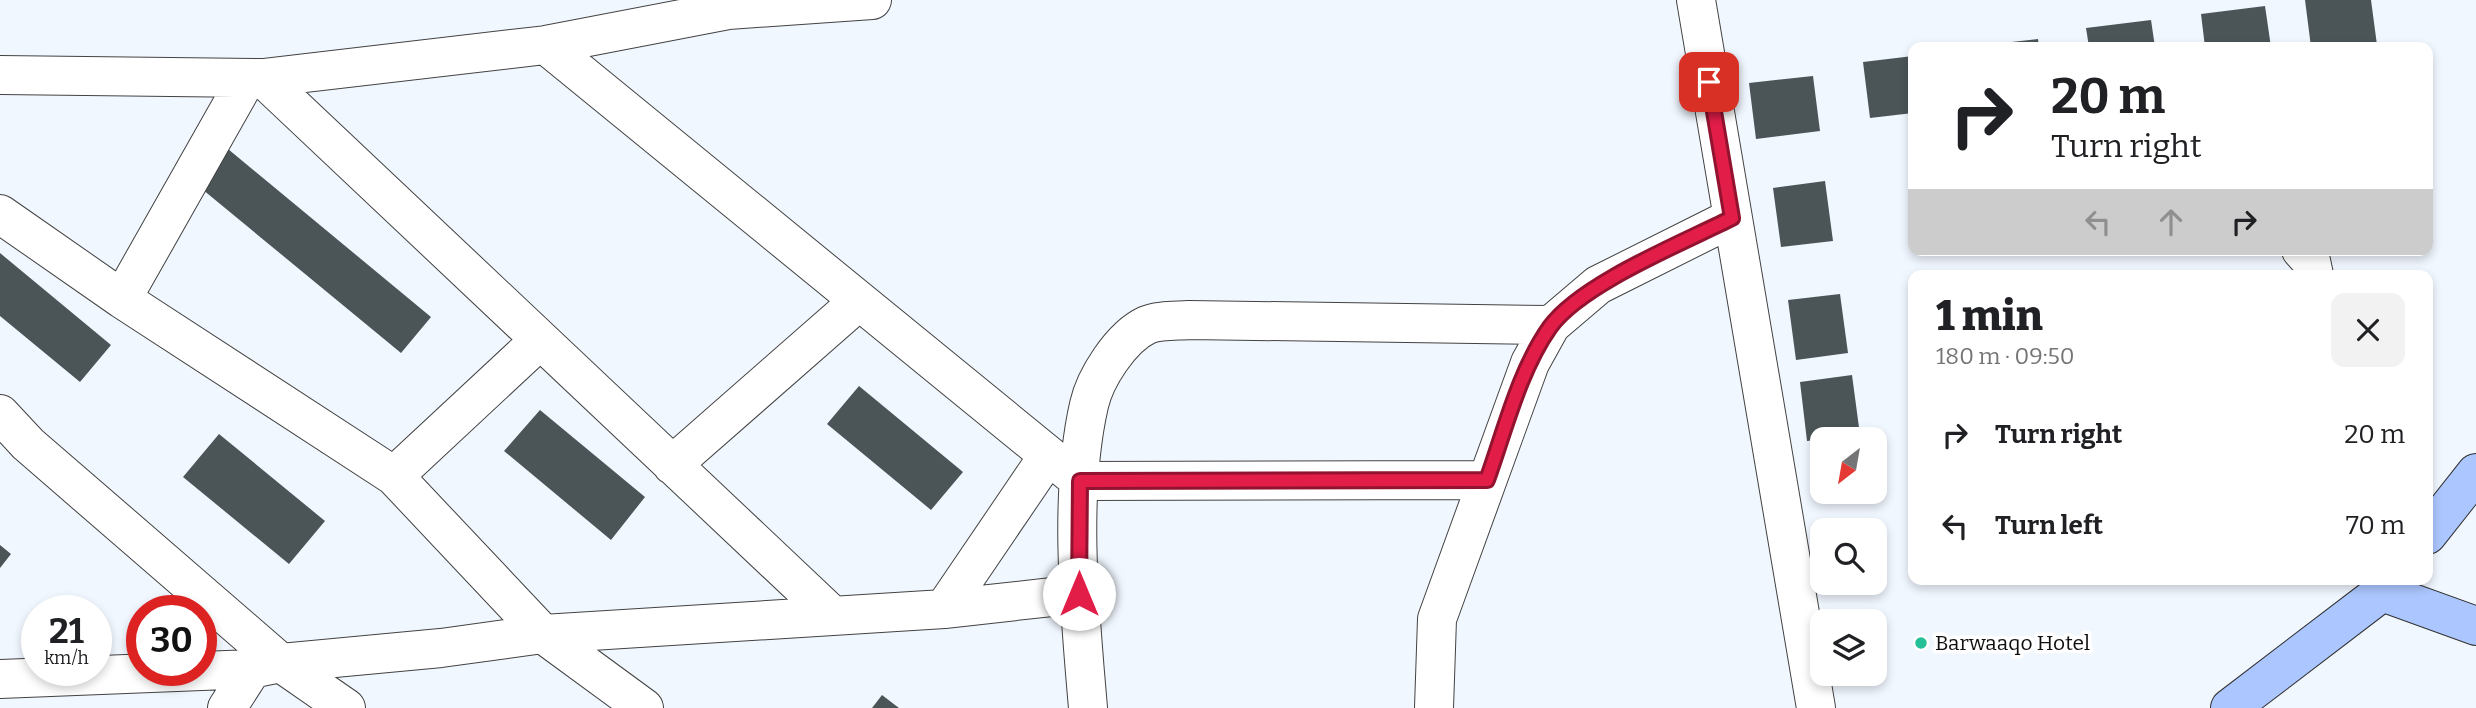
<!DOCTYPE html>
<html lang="en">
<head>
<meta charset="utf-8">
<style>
	:root { --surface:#fff; --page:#f2f2f2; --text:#202124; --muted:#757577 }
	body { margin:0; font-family:Bitter,serif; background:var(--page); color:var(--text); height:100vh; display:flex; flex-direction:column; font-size:26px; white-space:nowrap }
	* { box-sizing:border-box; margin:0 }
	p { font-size:23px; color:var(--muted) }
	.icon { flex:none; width:38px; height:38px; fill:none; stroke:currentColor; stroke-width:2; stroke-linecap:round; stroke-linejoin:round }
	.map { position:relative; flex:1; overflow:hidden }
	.drawer { position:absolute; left:1908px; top:270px; width:525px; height:315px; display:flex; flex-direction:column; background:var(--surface); border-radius:14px; box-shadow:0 4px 10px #0003 }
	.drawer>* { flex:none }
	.hud { position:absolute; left:1908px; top:42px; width:525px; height:214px; border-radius:14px; box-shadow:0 4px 10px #0003; background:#fff; color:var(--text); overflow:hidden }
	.needle { width:46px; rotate:211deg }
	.controls { position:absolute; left:1810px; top:427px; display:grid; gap:14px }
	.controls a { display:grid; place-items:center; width:77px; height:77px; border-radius:14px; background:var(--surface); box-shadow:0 4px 10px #0003; font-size:35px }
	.speed { position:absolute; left:21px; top:595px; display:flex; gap:14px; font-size:35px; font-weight:700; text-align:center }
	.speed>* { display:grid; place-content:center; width:91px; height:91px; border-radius:50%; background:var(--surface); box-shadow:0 4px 10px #0003; line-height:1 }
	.speed small { font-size:18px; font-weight:400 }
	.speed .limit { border:10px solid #d22; background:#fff; color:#111 }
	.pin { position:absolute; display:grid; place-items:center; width:60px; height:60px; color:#fff; margin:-30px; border-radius:14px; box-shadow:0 4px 10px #0006 }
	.me { position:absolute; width:77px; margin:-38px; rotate:0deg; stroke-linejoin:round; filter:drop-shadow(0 0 5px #0008) }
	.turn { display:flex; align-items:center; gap:24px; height:147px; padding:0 28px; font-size:32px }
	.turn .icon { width:91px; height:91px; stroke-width:2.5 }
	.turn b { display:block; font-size:49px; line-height:60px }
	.lanes { display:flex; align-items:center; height:66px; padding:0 28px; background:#0003; justify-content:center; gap:35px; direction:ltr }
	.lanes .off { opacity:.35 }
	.round { display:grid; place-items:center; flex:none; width:74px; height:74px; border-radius:14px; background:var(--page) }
	.headline { display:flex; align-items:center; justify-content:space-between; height:119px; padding:0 28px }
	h1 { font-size:42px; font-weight:800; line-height:52px }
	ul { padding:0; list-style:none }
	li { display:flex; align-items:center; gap:21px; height:91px; padding:0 28px }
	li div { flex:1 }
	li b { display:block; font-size:26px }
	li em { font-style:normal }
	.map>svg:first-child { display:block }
	.building { fill:#4b5558 }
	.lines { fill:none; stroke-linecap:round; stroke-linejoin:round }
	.street-casing { stroke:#424242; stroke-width:40 }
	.secondary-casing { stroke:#313131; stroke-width:40 }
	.street { stroke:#fff; stroke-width:38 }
	.secondary { stroke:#acc7ff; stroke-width:38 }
	.route-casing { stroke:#92132f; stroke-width:18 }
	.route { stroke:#e11d48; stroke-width:12 }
	.poi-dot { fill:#25c097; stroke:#fff; stroke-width:2.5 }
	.labels { text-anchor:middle; stroke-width:7; stroke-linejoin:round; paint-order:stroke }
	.poi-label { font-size:21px; fill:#0f0f0f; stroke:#fff; text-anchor:start }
</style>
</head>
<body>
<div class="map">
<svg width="2476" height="708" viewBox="0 0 2476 708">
	<rect width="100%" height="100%" fill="#f1f7ff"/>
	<path class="building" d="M2305,0H2371L2377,45L2311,47Z
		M2265,6L2271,47H2205L2201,14Z
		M2151,20L2155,47H2089L2086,28Z
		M2038,39L2039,47H1984V45Z
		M1913,56V113L1870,118L1863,62Z
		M1813,76L1820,131L1756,139L1749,83Z
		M222,144L431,317L401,353L191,180Z
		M1825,181L1833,241L1781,247L1773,188Z
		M0,253L111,345L80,382L0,316Z
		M1840,294L1848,353L1796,360L1788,300Z
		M1852,375L1860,435L1807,441L1800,382Z
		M859,386L963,472L931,510L827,424Z
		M540,410L645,497L611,540L504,451Z
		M219,434L325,521L289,564L183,477Z
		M0,545L11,554L0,568Z
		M882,695L899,708H872Z"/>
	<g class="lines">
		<defs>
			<path id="street" d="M1696,0L1816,708
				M546,45L1080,481L1487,480
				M0,75L263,78L546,45L728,10L872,0
				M263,78L833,616
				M0,214L122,299L394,476L543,634L644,708
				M2301,250L2311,261L2314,275
				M122,299L247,78
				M0,414L28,444L281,663L346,708
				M672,465L859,301
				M394,476L540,340
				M944,609L1048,456
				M0,679L252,669L281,663L441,648L543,634L944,609L1079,594
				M227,708L252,669
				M1088,708C1080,614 1068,497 1089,405C1095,378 1121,337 1147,325C1158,320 1177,321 1189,320L1551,325
				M1434,708L1437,619L1530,363L1551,325L1598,285L1732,218"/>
			<path id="secondary" d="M2427,535L2476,473
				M2382,592L2476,626
				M2230,708L2382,592L2392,579"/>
		</defs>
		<use href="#street" class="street-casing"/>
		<use href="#secondary" class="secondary-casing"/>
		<use href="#street" class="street"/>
		<use href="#secondary" class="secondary"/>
	</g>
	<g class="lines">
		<defs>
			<path id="route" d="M1079,594L1080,481L1487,480C1505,430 1519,371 1550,327C1581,284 1682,243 1732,218L1709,82"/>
		</defs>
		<use href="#route" class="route-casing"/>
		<use href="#route" class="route"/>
	</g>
	<circle class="poi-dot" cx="1921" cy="643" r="7"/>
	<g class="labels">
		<g class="poi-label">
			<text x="1935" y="650">Barwaaqo Hotel</text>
		</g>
	</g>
</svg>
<div class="controls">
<a><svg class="needle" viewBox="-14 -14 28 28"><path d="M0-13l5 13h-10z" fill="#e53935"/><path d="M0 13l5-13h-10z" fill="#757577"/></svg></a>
<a><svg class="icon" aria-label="search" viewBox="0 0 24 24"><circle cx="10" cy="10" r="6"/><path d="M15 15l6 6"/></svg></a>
<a><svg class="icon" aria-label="layers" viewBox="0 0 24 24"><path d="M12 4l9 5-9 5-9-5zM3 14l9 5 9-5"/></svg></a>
</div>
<div class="speed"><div>21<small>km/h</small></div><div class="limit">30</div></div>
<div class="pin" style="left:1709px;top:82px;background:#d93025"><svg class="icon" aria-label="arrive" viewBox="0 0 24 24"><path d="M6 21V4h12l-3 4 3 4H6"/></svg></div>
<svg class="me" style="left:1079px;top:594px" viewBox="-20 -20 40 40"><circle r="19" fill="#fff"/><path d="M0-13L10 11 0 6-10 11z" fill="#e11d48"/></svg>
<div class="hud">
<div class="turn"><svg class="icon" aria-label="right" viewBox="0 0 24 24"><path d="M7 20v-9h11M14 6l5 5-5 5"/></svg><div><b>20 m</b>Turn right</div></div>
<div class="lanes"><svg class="icon off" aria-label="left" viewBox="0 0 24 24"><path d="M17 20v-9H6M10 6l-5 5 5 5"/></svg><svg class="icon off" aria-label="ahead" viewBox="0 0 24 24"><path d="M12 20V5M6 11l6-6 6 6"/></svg><svg class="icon" aria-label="right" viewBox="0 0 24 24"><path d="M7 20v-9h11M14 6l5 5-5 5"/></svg></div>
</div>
<section class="drawer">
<div class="headline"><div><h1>1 min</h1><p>180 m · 09:50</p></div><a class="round"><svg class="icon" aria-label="close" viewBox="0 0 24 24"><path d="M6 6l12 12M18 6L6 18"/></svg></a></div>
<ul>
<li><svg class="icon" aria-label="right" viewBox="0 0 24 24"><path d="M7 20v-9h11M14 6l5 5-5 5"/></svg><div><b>Turn right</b></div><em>20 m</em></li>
<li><svg class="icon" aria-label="left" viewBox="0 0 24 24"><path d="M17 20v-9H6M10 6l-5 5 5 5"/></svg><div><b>Turn left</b></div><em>70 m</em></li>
</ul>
</section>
</div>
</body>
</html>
